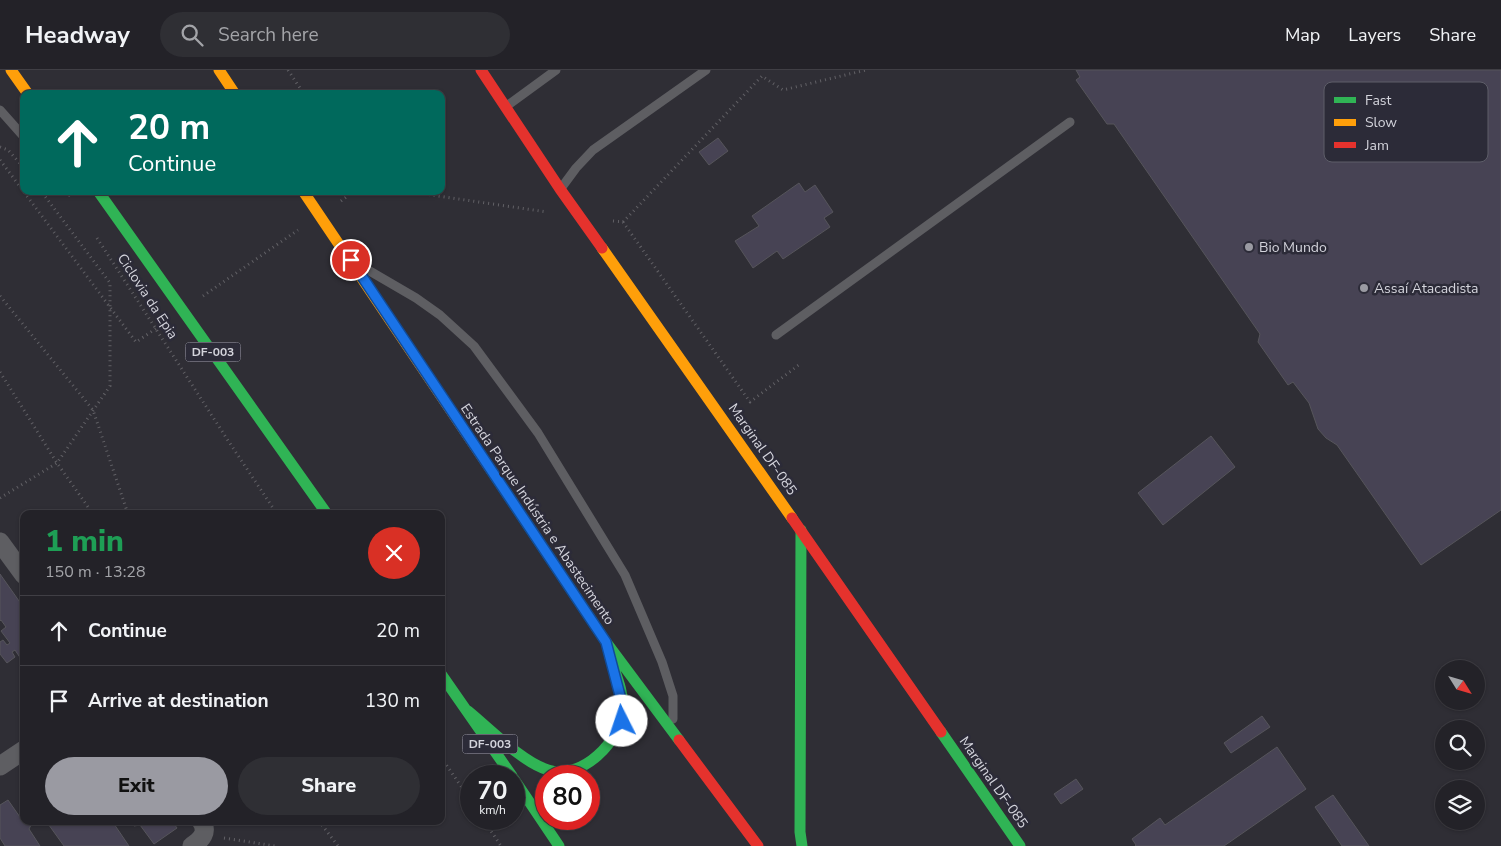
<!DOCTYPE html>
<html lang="en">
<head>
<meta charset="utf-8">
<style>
	:root { --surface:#232228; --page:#2f2f34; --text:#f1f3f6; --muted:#a3a4a8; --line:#403f45; --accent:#9a9aa2 }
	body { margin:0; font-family:"Nunito Sans",sans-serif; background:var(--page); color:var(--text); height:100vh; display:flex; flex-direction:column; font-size:19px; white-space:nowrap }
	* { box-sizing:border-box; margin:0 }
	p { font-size:16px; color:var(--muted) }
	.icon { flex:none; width:28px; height:28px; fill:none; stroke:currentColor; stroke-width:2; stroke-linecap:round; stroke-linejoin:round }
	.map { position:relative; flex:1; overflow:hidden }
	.sheet { position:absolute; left:20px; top:440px; width:425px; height:315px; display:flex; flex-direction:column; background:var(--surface); border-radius:10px; box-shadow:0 1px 4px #0004,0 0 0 1px var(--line) }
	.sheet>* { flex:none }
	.hud { position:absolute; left:20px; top:20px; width:425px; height:105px; border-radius:10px; box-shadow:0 1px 4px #0004,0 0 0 1px var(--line); background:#00695c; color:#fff; overflow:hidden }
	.needle { width:32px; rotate:127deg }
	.fabs { position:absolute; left:1435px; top:590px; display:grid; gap:10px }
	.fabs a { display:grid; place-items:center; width:50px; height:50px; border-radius:50%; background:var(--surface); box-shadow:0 1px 4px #0004,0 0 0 1px var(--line); font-size:25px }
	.speed { position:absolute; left:460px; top:695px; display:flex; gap:10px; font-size:25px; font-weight:700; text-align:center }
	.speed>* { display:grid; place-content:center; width:65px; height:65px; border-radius:50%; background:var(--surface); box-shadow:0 1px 4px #0004,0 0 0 1px var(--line); line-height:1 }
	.speed small { font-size:12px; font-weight:400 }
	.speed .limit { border:8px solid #d22; background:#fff; color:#111 }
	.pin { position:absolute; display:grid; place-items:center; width:42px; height:42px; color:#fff; margin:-21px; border:2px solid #fff; border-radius:50%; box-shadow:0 1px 5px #0007 }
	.me { position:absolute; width:55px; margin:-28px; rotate:356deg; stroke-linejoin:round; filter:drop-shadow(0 0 4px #0008) }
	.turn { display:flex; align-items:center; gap:18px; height:105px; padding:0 25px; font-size:22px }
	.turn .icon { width:65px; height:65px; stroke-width:2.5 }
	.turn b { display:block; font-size:35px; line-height:42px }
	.round { display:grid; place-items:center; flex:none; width:52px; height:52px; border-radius:26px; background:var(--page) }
	.head { display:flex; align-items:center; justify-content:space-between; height:85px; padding:0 25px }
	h1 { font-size:30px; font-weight:800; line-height:38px; color:#1e9e55 }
	.button { display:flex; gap:10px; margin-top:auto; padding:10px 25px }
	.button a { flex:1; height:58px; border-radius:30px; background:var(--accent); color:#111; font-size:20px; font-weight:800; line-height:58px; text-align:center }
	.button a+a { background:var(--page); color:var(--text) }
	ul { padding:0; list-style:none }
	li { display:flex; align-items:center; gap:15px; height:70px; padding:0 25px; border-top:1px solid var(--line) }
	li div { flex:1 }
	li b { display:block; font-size:19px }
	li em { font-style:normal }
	header { display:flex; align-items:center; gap:30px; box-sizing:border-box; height:70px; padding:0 25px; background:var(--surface); border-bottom:1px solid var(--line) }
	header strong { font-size:24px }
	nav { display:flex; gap:28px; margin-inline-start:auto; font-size:18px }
	.search { width:350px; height:45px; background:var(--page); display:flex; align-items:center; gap:12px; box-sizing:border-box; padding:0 18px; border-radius:28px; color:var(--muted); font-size:19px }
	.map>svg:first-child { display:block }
	.building { fill:#474354; stroke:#56555b }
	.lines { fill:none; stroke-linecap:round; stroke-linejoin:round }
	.path { stroke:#626166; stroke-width:3; stroke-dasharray:1 4; stroke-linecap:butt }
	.lane { stroke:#5e5e62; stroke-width:9 }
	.street { stroke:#5e5e62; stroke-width:19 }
	.fast { stroke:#30b455; stroke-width:11 }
	.slow { stroke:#ff9f0a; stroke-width:11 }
	.jam { stroke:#e5322d; stroke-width:11 }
	.route-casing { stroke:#114b97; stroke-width:12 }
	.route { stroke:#1a73e8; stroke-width:9 }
	.poi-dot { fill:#9a9aa2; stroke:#2c2b38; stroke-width:2 }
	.labels { text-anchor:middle; stroke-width:5; stroke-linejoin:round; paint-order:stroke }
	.shield { fill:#2c2b38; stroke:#a2a1ab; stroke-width:1 }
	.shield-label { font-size:12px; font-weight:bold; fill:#d4d4dc }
	.poi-label { font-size:14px; fill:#d4d4dc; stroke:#2c2b38; text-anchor:start }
	.street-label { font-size:14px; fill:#d4d4dc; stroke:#2c2b38 }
	.key { fill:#2c2b38; stroke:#5e5e69; stroke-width:1 }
	.key-label { font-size:14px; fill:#d4d4dc }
</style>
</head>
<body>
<header>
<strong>Headway</strong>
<div class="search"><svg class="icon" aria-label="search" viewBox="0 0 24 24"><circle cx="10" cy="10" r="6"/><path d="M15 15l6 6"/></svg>Search here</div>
<nav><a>Map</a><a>Layers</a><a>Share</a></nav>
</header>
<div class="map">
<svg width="1501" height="776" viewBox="0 0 1501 776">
	<rect width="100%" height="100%" fill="#2f2e35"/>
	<path class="building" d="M1076,0H1501V440L1421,495L1337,375L1326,368L1318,359L1309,333L1293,312L1288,315L1258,272L1260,264L1114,54H1107L1076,10L1080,7Z
		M718,68L728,81L709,95L699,82Z
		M799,113L805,122L815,115L833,142L824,148L830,157L783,189L777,181L753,198L735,171L759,156L752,146Z
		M1211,366L1235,397L1163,455L1138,423Z
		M0,504L24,538L23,592L15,580L12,582L15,587L7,593L0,584V572L3,570L7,575L10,573L1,561L6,557L1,550L0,551Z
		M1262,646L1270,657L1231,683L1224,673Z
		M1277,677L1306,719L1224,776H1135L1136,775L1132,769L1160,748L1165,755Z
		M1076,709L1083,719L1061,734L1054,724Z
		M1333,725L1369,776H1342L1315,737Z
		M8,730L22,750L29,751L31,755L29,759L40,776H5L0,768V735Z
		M46,751H112L129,776H64Z
		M131,751H172L177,758L154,774L140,755L134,756Z"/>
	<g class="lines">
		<path class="path" d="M288,0L304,24
			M0,77L8,80L24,98
			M0,90L136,272L163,254
			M67,121L72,129
			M404,121L547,142
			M341,131L354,121
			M613,151L623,152L750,332L800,294
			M623,152L762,6L783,20L866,0
			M97,168L229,372L277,444
			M0,226L93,340L128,444
			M203,226L298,160
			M0,302L57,393L93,444
			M0,428L57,393L110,316V213L41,121
			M441,687L471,731
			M483,749L501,776
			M319,751L338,776
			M224,768L275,776"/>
		<path class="lane" d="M508,35L556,0
			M0,40L24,67
			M562,117L576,98L593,80L706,0
			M368,200L416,228L440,245L474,276L538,363L625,505L662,592L673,626V649
			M776,265L1070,52"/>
		<path class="street" d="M0,472L24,505
			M0,696L24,680
			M192,776C201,770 209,762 201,751"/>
		<path class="fast" d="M98,121L327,444
			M491,400L606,572L679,670
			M801,460L800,762L802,776
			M441,604L512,706
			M468,641C490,659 522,692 548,700C582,711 621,671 623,639C624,622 615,603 610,587
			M941,662L1020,776
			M514,709L559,776"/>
		<path class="slow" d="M11,0L28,24
			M219,0L235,24
			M303,121L491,400
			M602,178L792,448"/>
		<path class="jam" d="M481,0L560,119L602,178
			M792,448L941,662
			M679,670L758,776"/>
	</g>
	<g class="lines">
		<defs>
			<path id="route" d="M351,190L606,572L623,637L622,651"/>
		</defs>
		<use href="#route" class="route-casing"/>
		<use href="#route" class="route"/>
	</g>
	<g class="poi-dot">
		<circle cx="1249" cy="177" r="5"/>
		<circle cx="1364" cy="218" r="5"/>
	</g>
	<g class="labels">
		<g class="shield">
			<rect x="185.5" y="272.5" width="55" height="19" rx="4"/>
			<rect x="462.5" y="664.5" width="55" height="19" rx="4"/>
		</g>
		<g class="shield-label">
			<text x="213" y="286">DF-003</text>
			<text x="490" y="678">DF-003</text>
		</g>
		<g class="poi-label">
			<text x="1259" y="182">Bio Mundo</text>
			<text x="1374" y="223">Assaí Atacadista</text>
		</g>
		<g class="street-label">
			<text transform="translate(148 226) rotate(57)" y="5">Ciclovia da Epia</text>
			<text transform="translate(763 379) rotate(55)" y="5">Marginal DF-085</text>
			<text transform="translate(538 444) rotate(56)" y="5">Estrada Parque Indústria e Abastecimento</text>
			<text transform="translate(994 712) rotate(55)" y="5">Marginal DF-085</text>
		</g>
	</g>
	<rect x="1324" y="12" width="164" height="80" rx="8" class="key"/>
	<rect x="1334" y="27" width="22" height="6" fill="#30b455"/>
	<rect x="1334" y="49" width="22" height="7" fill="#ff9f0a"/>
	<rect x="1334" y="72" width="22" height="6" fill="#e5322d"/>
	<g class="key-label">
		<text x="1365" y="35">Fast</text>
		<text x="1365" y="57">Slow</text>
		<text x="1365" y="80">Jam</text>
	</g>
</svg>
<div class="fabs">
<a><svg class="needle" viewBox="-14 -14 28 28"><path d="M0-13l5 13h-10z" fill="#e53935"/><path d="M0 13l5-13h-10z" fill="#a3a4a8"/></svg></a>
<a><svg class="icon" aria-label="search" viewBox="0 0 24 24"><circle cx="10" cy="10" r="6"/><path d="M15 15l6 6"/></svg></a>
<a><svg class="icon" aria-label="layers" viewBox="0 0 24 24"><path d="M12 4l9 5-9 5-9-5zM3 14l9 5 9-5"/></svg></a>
</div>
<div class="speed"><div>70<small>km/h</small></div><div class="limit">80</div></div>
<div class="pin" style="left:351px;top:190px;background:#d93025"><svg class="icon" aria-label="arrive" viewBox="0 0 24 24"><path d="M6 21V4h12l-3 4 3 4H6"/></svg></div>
<svg class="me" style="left:622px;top:651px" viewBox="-20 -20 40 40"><circle r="19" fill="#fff"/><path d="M0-13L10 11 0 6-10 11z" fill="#1a73e8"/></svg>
<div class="hud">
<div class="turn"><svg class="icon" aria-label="ahead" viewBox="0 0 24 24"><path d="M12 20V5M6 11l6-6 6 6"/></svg><div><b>20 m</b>Continue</div></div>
</div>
<section class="sheet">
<div class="head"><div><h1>1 min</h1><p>150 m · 13:28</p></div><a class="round" style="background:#d93025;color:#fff"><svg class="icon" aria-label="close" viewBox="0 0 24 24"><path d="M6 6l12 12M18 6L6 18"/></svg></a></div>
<ul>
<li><svg class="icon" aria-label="ahead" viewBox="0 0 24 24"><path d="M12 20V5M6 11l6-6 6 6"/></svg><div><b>Continue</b></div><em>20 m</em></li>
<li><svg class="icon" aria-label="arrive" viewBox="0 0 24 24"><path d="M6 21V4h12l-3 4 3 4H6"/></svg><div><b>Arrive at destination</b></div><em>130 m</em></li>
</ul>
<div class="button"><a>Exit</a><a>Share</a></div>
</section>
</div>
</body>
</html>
